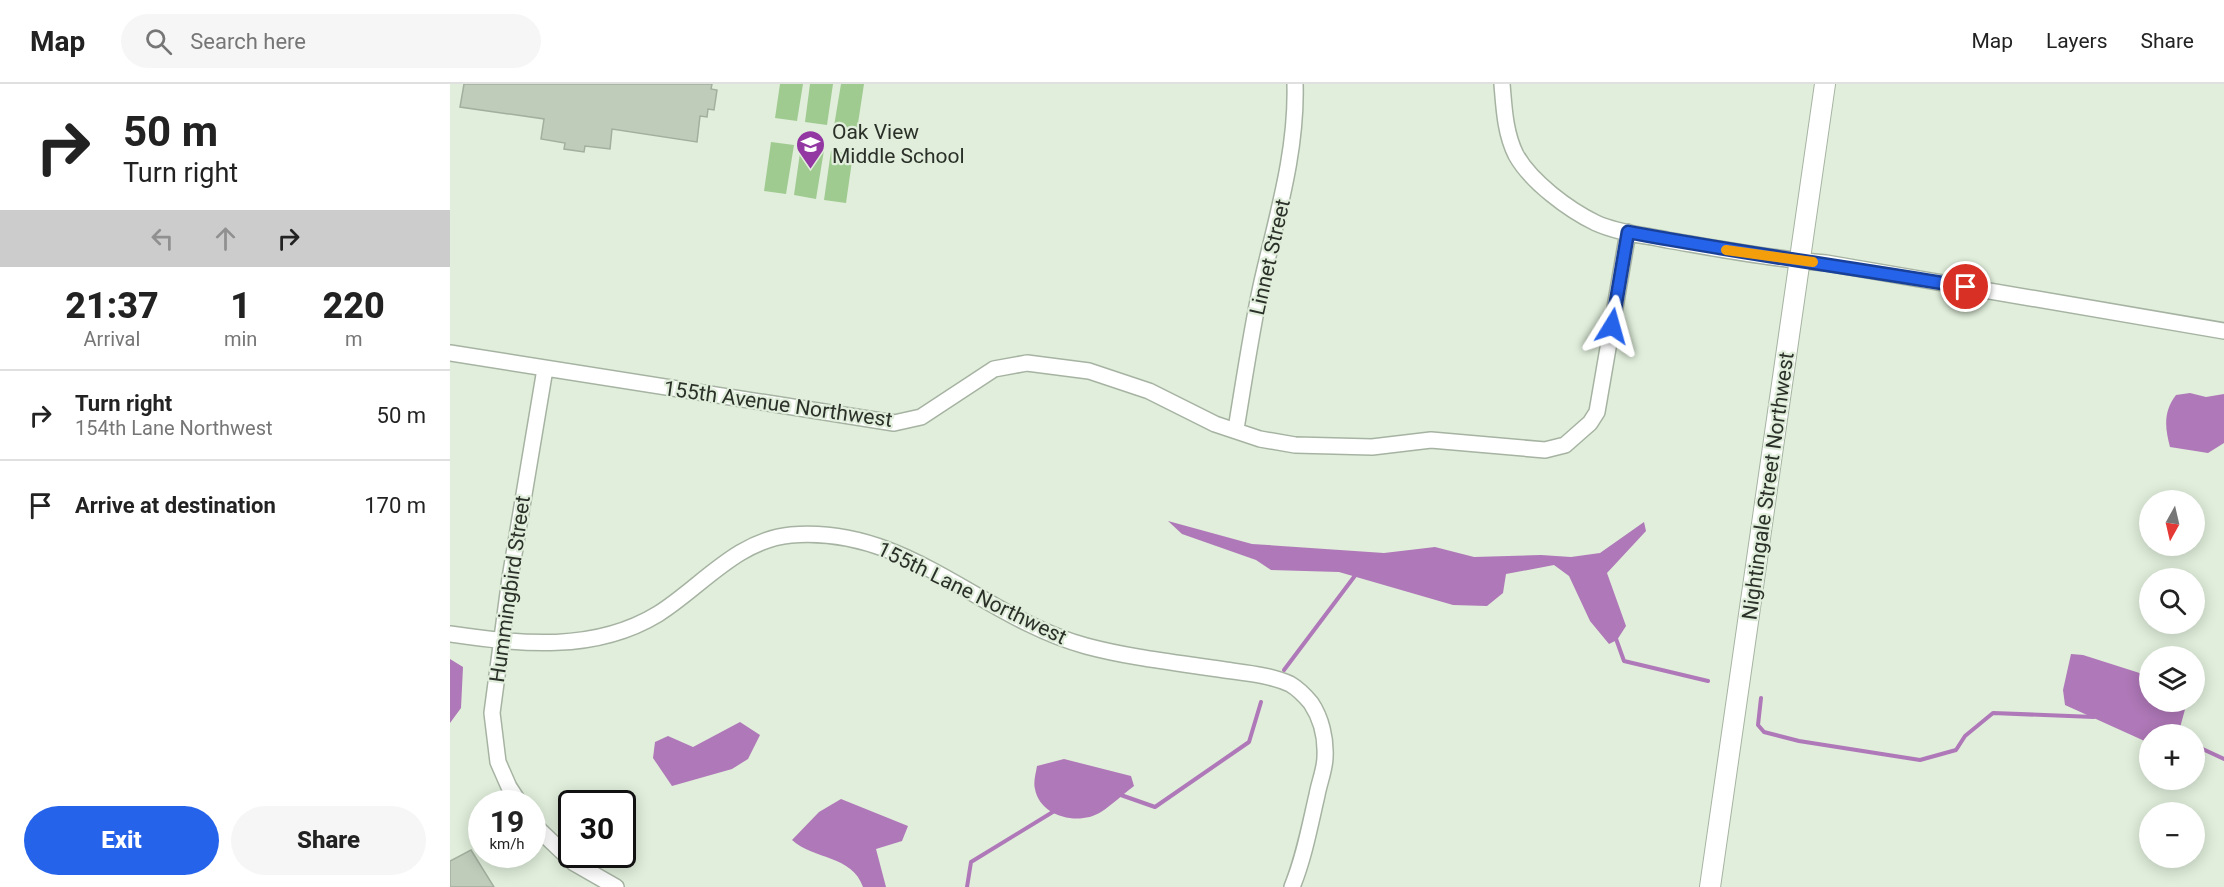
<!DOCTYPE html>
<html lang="en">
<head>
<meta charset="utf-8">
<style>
	:root { --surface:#fff; --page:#f6f6f6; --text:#222; --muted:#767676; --line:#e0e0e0; --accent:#2563eb }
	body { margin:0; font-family:Roboto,sans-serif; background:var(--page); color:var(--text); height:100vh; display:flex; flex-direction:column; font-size:22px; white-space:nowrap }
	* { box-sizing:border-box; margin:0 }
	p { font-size:20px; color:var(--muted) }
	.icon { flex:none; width:33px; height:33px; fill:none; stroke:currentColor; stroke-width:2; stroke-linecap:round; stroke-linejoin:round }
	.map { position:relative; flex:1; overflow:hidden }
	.side { display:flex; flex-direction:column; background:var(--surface); width:450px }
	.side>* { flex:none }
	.top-card { background:#fff; color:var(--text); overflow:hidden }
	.needle { width:39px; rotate:188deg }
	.controls { position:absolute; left:1689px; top:406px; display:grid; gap:12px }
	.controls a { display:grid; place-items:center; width:66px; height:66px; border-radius:50%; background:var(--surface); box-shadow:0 3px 15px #0003; font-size:30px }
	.speed { position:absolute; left:18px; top:706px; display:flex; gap:12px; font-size:30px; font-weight:700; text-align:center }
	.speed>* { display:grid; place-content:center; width:78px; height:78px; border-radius:50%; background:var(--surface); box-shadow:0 3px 15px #0003; line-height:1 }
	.speed small { font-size:15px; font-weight:400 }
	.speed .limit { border:3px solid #111; border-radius:9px; background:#fff; color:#111 }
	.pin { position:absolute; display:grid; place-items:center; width:51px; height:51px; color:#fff; margin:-26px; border:3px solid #fff; border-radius:50%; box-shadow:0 2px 6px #0007 }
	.me { position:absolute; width:66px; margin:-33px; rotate:8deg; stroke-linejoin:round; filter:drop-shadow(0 0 4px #0008) }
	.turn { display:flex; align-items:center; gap:21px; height:126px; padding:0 24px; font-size:27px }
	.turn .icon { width:78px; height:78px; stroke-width:2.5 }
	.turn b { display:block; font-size:42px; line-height:51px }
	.lanes { display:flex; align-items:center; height:57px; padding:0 24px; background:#0003; justify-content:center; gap:30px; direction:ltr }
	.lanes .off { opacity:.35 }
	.eta { display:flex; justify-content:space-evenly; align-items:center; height:102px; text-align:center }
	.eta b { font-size:36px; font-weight:800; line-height:42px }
	.button { display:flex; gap:12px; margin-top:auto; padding:12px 24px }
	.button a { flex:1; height:69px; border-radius:36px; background:var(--accent); color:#fff; font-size:24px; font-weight:800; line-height:69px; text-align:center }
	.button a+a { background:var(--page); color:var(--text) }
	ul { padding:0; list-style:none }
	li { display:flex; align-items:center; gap:18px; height:90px; padding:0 24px; border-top:2px solid var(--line) }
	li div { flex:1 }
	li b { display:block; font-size:22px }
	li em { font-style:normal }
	header { display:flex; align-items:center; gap:36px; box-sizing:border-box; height:84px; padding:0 30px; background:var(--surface); border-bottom:2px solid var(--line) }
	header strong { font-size:28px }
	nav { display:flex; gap:33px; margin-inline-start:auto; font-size:21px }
	.search { width:420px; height:54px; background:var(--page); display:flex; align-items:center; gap:15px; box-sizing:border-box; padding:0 21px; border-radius:33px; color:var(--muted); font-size:22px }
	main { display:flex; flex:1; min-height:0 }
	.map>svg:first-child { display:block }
	.green { fill:#a0cb90 }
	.water { fill:#af78b8 }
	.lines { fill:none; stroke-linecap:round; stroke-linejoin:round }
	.stream { stroke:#af78b8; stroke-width:4 }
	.building { fill:#bfccba; stroke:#a3af9e; stroke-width:1.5 }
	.minor-casing { stroke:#a6b3a2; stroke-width:18 }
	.tertiary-casing { stroke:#a6b3a2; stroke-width:22 }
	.minor { stroke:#fff; stroke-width:15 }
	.tertiary { stroke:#fff; stroke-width:20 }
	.route-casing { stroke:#184099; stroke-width:15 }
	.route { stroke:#2563eb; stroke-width:10 }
	.slow { stroke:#f59e0b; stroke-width:10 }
	.labels { text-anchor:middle; stroke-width:4.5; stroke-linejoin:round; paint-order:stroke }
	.poi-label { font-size:21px; fill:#2b3029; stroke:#e0eedb; text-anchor:start }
	.street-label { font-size:21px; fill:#2b3029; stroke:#e0eedb }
</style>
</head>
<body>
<header>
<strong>Map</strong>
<div class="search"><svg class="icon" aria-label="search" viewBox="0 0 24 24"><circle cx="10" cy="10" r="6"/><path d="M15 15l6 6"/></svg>Search here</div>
<nav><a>Map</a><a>Layers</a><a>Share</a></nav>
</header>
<main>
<section class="side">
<div class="top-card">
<div class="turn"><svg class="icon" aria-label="right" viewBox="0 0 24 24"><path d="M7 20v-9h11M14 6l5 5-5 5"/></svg><div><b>50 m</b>Turn right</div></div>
<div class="lanes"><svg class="icon off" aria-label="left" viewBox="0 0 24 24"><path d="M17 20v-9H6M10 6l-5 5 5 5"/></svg><svg class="icon off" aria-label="ahead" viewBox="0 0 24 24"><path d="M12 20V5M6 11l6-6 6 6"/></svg><svg class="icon" aria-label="right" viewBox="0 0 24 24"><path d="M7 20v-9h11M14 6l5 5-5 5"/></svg></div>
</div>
<div class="eta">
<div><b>21:37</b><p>Arrival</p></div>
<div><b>1</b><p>min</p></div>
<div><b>220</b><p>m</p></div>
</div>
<ul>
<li><svg class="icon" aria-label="right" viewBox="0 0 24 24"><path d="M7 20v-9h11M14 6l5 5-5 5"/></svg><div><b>Turn right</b><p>154th Lane Northwest</p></div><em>50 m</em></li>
<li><svg class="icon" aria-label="arrive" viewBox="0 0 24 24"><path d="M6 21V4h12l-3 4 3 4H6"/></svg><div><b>Arrive at destination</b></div><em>170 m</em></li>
</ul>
<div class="button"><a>Exit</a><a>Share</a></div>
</section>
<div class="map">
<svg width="1774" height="803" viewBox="0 0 1774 803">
	<rect width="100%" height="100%" fill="#e0eedb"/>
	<path class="green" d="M330,0H353L347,37L325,34Z
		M360,0H383L377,41L355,38Z
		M391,0H414L407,46L384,42Z
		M321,58L344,61L336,110L314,107Z
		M351,62L374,66L366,115L344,111Z
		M381,67L403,70L396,119L374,116Z"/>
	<path class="water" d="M1740,309L1756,313L1774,310V359L1758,369L1720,363C1715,344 1713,328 1726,311Z
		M718,437L802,460L934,469L985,463L1024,473L1091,471L1121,473L1150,469L1194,438L1196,447L1157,489L1176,542L1167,556L1159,560L1140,537L1119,492L1104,481L1056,490L1053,509L1037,522L1003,521L889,488L821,486L806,476L732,450Z
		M1621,570L1633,571L1699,592L1700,618H1737L1728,651H1700L1699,659L1615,621L1613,606Z
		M0,575L13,583L11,624L0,639Z
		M290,638L310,651L298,675L282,685L222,702L203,674L205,658L218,652L243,663Z
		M614,675L681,692L684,702C673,710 662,721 651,728C629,742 590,733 585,705C583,698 586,689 587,682Z
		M391,715L458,742L452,757L426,765L436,803H413C402,771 364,776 342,756L369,728Z"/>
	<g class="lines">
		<path class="stream" d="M1165,552L1174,577L1258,597
			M834,586L907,489
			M1311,614L1308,641L1314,648L1349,657L1470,676L1506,666L1515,652L1543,629L1644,633
			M1744,661L1774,675
			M668,710L705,723L799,658L811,618
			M517,803L521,778L606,726"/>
	</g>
	<path class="building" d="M14,0H262L261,5L267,6L264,26L258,25L257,33L250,32L247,58L162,45L160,65L135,62L134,68L114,65L115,59L91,55L94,35L10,23Z
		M21,766L44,803H0V777Z"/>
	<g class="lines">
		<defs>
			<path id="minor" d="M1052,0C1054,24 1055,49 1066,71C1081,98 1119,126 1146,139C1168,149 1194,151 1217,156C1270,165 1323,175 1376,179L1774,247
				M0,269L444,339L471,333L544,285L577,279L639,287L699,307L765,340L810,355L845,361L922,363L981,356L1095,366L1115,361L1140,339L1147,328L1178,148
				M786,345C794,297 801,249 811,202C826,135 847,69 845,0
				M0,550C70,560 144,569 208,530C251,503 287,456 341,451C457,441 532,534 636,562C681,574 729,579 775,586C796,589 820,591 840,600C847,604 856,613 861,619C871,634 876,654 875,673C875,685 869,699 867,711C860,741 854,774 842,803
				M70,720L59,703L48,678L42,629L60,494L95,285
				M82,739L124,779L166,803"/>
			<path id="tertiary" d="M1260,803L1375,0"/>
		</defs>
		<use href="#minor" class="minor-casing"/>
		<use href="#tertiary" class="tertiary-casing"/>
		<use href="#minor" class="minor"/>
		<use href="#tertiary" class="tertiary"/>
	</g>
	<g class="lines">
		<defs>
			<path id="route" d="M1162,242L1178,148C1291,169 1403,184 1516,203"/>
		</defs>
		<use href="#route" class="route-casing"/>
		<use href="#route" class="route"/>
		<path class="slow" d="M1276,166L1363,178"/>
	</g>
	<defs>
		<symbol id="school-pin" viewBox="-11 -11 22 30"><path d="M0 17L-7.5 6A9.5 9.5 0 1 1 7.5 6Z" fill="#9337a2" stroke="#e0eedb"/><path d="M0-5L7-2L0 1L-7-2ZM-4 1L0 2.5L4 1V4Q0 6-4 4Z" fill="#fff"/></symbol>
	</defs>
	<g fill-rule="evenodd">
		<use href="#school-pin" x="344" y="44" width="33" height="45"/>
	</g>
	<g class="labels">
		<g class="poi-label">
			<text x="382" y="55">Oak View<tspan x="382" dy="24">Middle School</tspan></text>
		</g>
		<g class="street-label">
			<text transform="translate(820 173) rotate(-77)" y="7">Linnet Street</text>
			<text transform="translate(328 320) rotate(8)" y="7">155th Avenue Northwest</text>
			<text transform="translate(1318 402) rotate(-82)" y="7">Nightingale Street Northwest</text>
			<text transform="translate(60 505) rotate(-82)" y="7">Hummingbird Street</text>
			<text transform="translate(522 509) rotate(26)" y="7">155th Lane Northwest</text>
		</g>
	</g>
</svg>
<div class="controls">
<a><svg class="needle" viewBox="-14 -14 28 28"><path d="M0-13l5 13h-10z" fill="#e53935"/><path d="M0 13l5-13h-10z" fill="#767676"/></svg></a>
<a><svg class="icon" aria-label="search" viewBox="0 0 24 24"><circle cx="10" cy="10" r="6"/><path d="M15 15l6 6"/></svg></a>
<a><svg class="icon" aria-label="layers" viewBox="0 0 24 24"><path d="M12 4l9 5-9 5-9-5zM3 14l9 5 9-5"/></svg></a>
<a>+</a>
<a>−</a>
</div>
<div class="speed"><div>19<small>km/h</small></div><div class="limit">30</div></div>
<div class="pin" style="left:1516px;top:203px;background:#d93025"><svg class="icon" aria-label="arrive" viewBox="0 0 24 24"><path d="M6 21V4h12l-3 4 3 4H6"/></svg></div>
<svg class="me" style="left:1162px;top:242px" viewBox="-20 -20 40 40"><path d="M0-17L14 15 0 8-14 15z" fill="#2563eb" stroke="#fff" stroke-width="4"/></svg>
</div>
</main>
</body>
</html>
